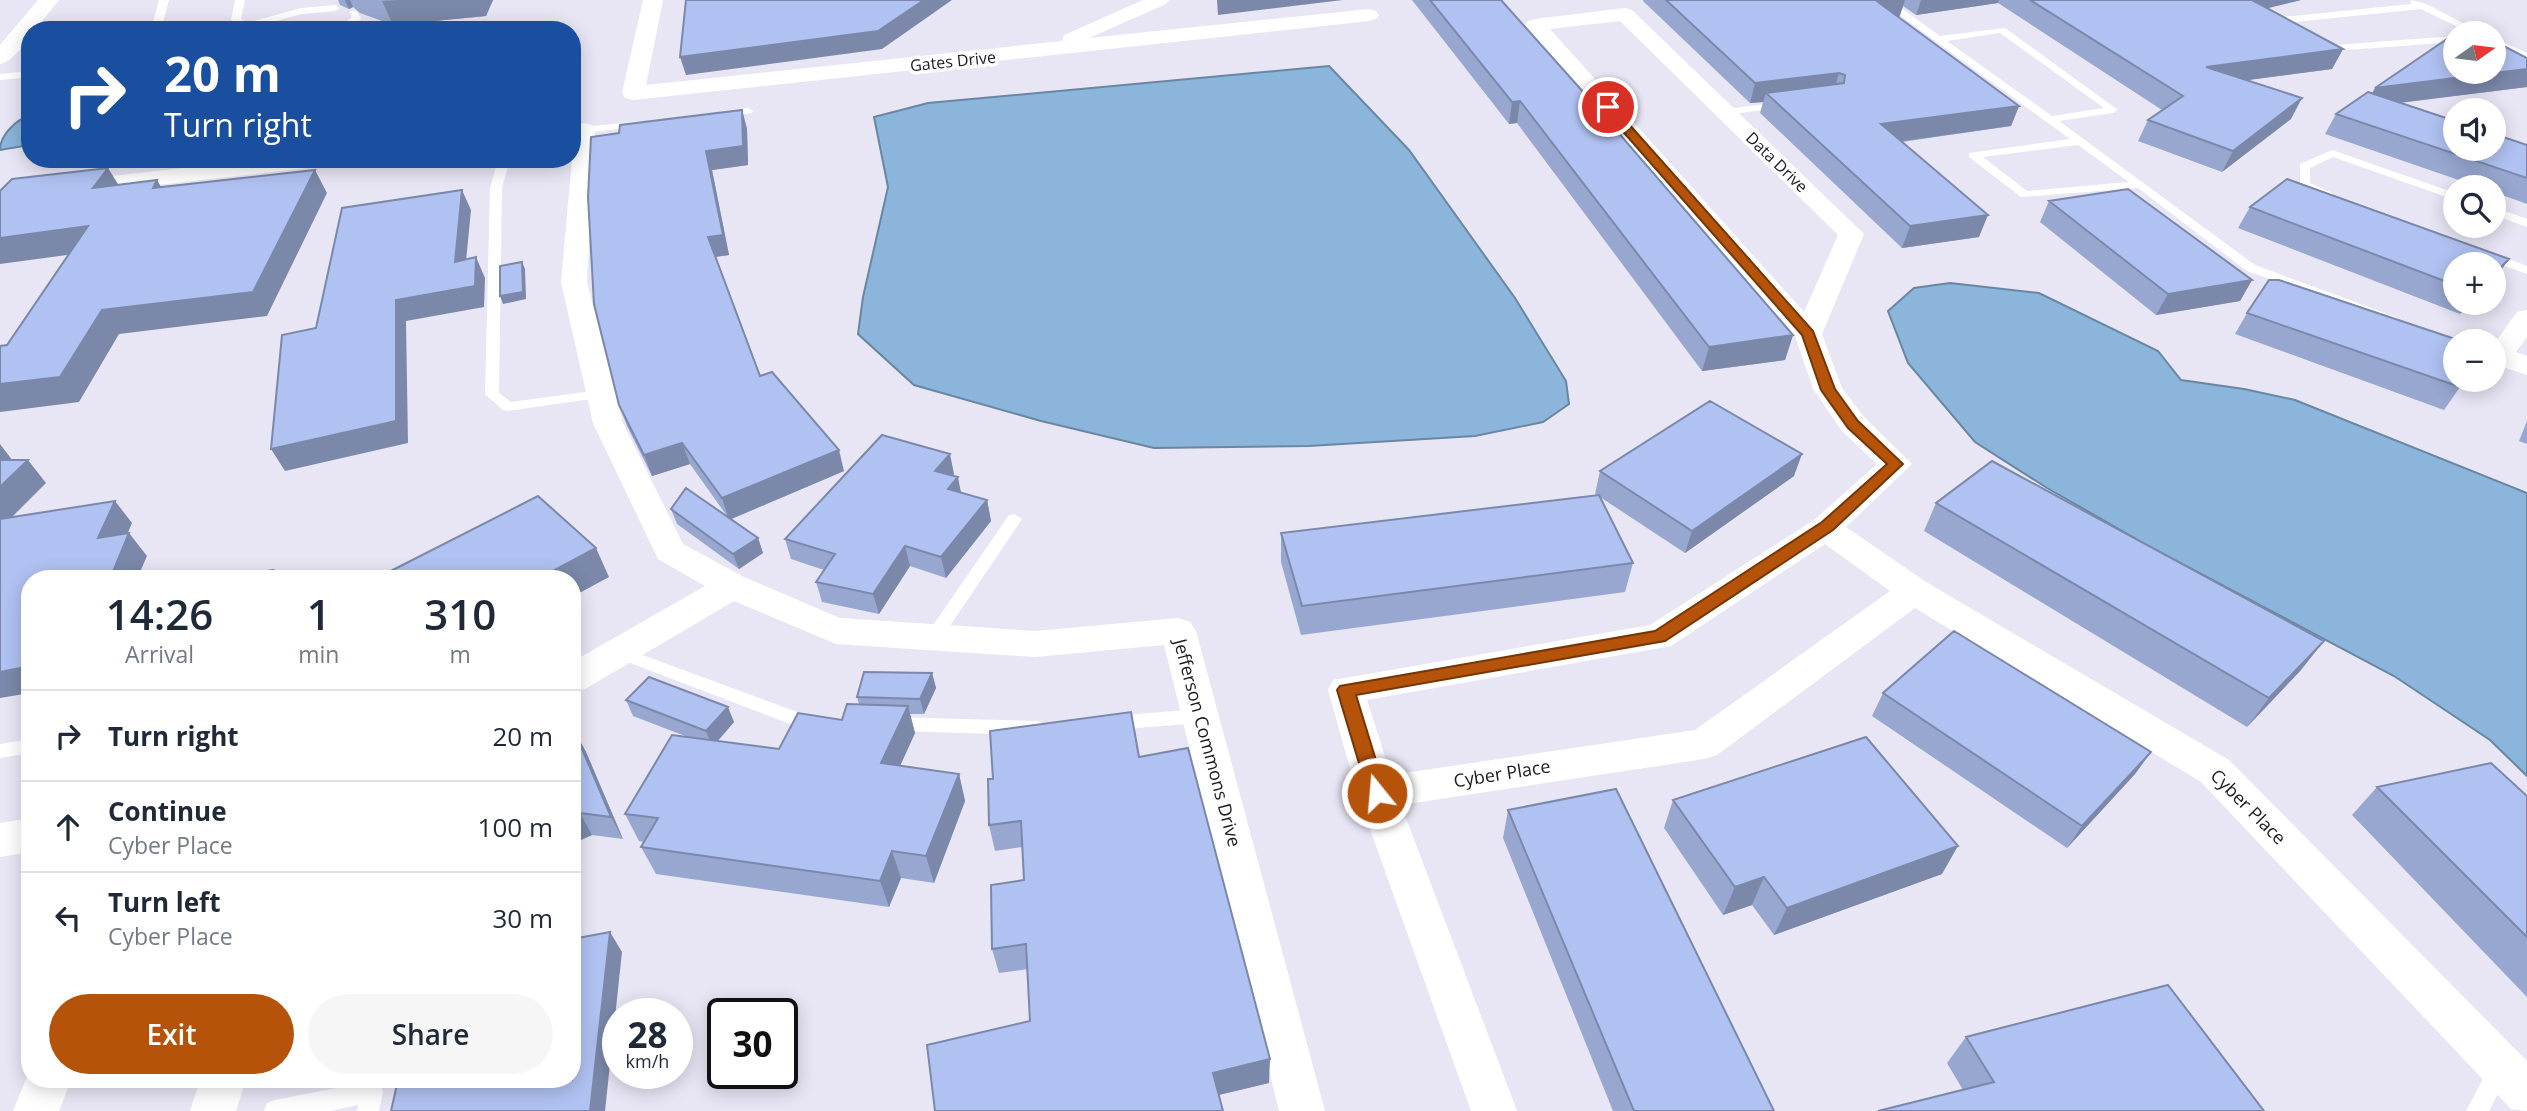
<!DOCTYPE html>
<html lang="en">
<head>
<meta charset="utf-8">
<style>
	:root { --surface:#fff; --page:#f6f6f7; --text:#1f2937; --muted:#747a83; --line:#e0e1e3; --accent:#b45309 }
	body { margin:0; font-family:"Open Sans",sans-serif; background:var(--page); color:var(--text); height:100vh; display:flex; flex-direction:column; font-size:26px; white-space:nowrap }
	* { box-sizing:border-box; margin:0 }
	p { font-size:23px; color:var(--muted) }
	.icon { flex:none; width:38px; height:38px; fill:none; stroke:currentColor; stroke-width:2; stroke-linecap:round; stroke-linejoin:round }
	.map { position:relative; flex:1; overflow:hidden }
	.panel { position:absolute; left:21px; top:570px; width:560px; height:518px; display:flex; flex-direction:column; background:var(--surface); border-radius:28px; box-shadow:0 4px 18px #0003 }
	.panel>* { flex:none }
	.top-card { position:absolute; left:21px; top:21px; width:560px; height:147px; border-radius:28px; box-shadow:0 4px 18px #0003; background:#1a4fa0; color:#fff; overflow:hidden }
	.needle { width:46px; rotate:76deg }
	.controls { position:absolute; left:2443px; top:21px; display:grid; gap:14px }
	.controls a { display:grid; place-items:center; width:63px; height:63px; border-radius:50%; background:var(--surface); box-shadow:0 4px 18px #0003; font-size:35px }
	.speed { position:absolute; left:602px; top:998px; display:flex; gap:14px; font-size:35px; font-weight:700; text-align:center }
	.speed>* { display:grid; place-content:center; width:91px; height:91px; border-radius:50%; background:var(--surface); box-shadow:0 4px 18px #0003; line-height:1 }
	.speed small { font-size:18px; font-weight:400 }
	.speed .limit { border:4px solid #111; border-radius:10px; background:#fff; color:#111 }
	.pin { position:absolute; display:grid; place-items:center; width:60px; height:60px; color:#fff; margin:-30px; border:4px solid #fff; border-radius:50%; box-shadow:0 2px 7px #0007 }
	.me { position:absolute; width:77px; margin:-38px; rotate:343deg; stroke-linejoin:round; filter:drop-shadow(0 0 5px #0008) }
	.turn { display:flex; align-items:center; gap:24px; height:147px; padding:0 28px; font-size:32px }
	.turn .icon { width:91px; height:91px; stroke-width:2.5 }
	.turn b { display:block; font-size:49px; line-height:60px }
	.eta { display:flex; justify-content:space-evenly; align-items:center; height:119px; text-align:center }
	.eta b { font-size:42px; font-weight:600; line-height:49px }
	.primary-button { display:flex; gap:14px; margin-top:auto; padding:14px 28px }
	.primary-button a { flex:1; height:80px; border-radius:42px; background:var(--accent); color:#fff; font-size:28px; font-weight:600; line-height:80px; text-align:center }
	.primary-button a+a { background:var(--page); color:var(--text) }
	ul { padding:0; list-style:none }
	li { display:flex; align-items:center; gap:21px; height:91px; padding:0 28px; border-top:2px solid var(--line) }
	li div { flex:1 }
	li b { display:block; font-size:26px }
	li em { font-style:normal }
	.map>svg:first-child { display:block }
	.water { fill:#8bb5da; stroke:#6986a2; stroke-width:2 }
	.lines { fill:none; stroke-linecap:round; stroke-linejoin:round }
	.lane { fill:#fff; fill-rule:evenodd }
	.street { fill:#fff; fill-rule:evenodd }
	.wall { fill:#97a7d0 }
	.shaded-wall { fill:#7b88a9 }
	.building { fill:#b0c2f2; stroke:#7b88a9; stroke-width:2 }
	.route { fill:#b45309; stroke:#753606; stroke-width:2 }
	.labels { text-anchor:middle; stroke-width:7; stroke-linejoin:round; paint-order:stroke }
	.far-street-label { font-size:16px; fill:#1a1a1f; stroke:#fff }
	.street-label { font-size:18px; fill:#1a1a1f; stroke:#fff }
</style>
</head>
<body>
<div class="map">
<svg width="2527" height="1111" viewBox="0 0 2527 1111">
	<rect width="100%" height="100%" fill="#e8e6f5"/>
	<path class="water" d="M1329,66L1409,150L1515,298L1566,381L1569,404L1543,422L1475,436L1309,446L1154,448L1041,421L914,385L858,334L863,297L888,187L874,117L928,103Z
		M30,115V145L0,150C0,135 16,120 30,115Z
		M1950,283L2039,293L2158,351L2181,380L2244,389L2295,400L2527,493V776L2490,740L2394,676L2152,548L2047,488L1975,442L1908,363L1888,311L1914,288Z"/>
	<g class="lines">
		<path class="lane" d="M159,0H169L161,30H151Z
			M235,0H245L241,19L247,23L301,8L335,5L340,8L335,11L302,14L254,27L257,30H228L238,26L231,20Z
			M1879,0H1890L1940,36L2005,28L2118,110L2113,113L2059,121L2255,265L2398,318L2396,321H2386L2247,271L2138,188L2021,197L1969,157V153L2070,139ZM2000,33L2104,108L2052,116L1947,41ZM2078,145L2129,182L2027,191L1983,157Z
			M2411,0L2426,4L2482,33H2470L2421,9L2295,22L2302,27L2297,30L2279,20L2284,17L2411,4Z
			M350,11H356L361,18C354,29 348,30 335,30L351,18Z
			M2455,36V42L2333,51L2317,42L2322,39L2335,45Z
			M2494,38L2527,53V60L2494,45Z
			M30,71V77L0,80V74Z
			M1782,102L1787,105L1786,107L1726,115L1721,112L1726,109Z
			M748,108L753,111L752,113L721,117L716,114L721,111Z
			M640,121L644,122V126L584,133L579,130L584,127Z
			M2332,150L2455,193V200L2333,157L2310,168V183L2332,193V197H2324L2300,187V164Z
			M498,159H510L502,188L499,393L511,402L600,390L607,394L605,397L508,411L503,410L485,394L490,188Z
			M2494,207L2527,219V227L2494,215Z
			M2487,251L2527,266V274L2483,258V252Z
			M1014,514L1022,519L939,642H927L925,638L927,634L1009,515Z
			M618,646L800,713L819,716L822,721L819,726L813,728L793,725L612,656L610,652L612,648Z
			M1200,709L1206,711L1209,716L1206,721L1200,723L1112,730L1106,728L1103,723L1106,718L1112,716Z
			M892,717L1037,721L1043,723L1046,728L1043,733L1037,735L892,731L886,729L883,724L886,719Z
			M30,739V753L0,758V744Z
			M2500,1059L2508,1062L2511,1069L2489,1111H2466L2492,1062Z
			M372,1081L380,1084L383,1092L379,1111H357L358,1105L330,1111H264L267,1103L275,1100Z"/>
		<path class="street" d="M38,0H59L35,30H30C30,42 11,62 0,64V45Z
			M643,0H663L646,85L1062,41L1064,35L1143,0H1169L1166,4L1089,38L1369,9L1376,11L1379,15L1376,19L1369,21L633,100L625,98L622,93Z
			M1625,8L1632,10L1864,234L1822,334L1842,388L1864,417L1912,464L1846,527L1926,582L2229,760L2527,1061V1111L2511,1109L2201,782L1915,608L1717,755L1704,759L1401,805L1517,1111H1471L1357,793L1328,690L1333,680L1650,625L1814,520L1877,464L1842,431L1813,389L1795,336L1525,25L1528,21L1535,19ZM1620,21L1838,235L1804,312L1550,29ZM1825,544L1890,591L1695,730L1391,775L1367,700L1671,646Z
			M584,123L592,125L595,130L587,282L623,423L683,544L744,577L840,618L1035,631L1178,618L1190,622L1196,631L1325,1111H1279L1164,645L1035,657L836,644L734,601L585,689L572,693V662L705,586L658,559L593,423L561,282L572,159V125Z
			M260,159H337L333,164L325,166L0,203V189Z
			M2527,310V337L2516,352L2527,356V375L2494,364V344L2517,312Z
			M30,818V852L0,857V823Z
			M30,1069V1080H71L59,1111H13Z
			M200,1080H246L236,1111H190Z"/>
	</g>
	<path class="wall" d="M338,0H493L486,16L393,25L360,13L353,7L349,9L340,5Z
		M1412,0H1501L1793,335L1785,360L1702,371L1517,123L1509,124Z
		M1643,0H2301L2267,8L2343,49L2332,69L2247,80L2291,119L2222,172L2138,141L2148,120L2162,110L1998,3L1916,15L1903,6L1899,18L2019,106L2011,126L1902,142L1979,237L1902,248L1760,113L1763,102L1750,103L1643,1Z
		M2527,58V87L2400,103L2527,145V204L2494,192V187H2479L2325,134L2336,114L2372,93Z
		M742,110L747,129L748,165L712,170L729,255L715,257L760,376L844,471L731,519L758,538L763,553L739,569L677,524L671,509L727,516L690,464L652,476L627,426L619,405V133Z
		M2049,201L2252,280L2240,301L2156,315L2040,222Z
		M2250,207L2455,264V303H2471L2460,314L2238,228Z
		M2247,313L2460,387L2444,410L2235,334Z
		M2527,421V444L2519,441Z
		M1600,471L1794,476L1685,553L1600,497L1633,563L1625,592L1301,635L1281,562V533L1597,495L1595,494Z
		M954,474L953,476L962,493L987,500L991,521L946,578L910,566L879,614L822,602L816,582L824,570L791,559L785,539Z
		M1936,503L2301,670L2247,727L1924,531Z
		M932,673L936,688L924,714H910L915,733L900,766L959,774L965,801L934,883L901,878L889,907L656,874L641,847L644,842L639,841L625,814L685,736L633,716L626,700L734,722L718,741L779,749L842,720L859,704L857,697Z
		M1883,693L2151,752L2135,774L2067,848L1872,716Z
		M574,730L586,752L623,839L592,835L572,844Z
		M1139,757L1269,1083L1219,1095L1030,1021L1028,969L999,973L992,949L1024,880L1022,847L995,851L989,825L993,779Z
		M2377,787L2527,796V997L2352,815Z
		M1673,800L1942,874L1774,935L1752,905L1723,915L1664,828Z
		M1508,810L1774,1111H1613L1503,838Z
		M1966,1037L2264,1111L1963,1090L1947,1063Z"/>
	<path class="shaded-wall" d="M345,0H350L353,7L349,9Z
		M398,0H493L486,16L393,25L382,1Z
		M924,0H952L882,49L686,75L680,57Z
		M1217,0H1343L1218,15Z
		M1895,0H1905L1899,18L1878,2Z
		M1921,0H1999L1998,3L1916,15Z
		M2244,0H2301L2236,16Z
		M2343,49L2332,69L2196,87L2206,67Z
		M2527,69V87L2364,107L2375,88Z
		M1839,73L1833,93H1766L1763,102L1750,103L1755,83Z
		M2302,98L2291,119L2222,172L2233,151Z
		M1520,101L1517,123L1509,124L1512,102Z
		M2019,106L2011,126L1874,145L1881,124Z
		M742,110L747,129L748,165L712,170L729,255L714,257L708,237L706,151Z
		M108,168L123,192L93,188Z
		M315,170L327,193L267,316L119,334L79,402L0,412V384L102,310Z
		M157,180L171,204L153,188Z
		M462,190L471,210L464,282L455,262Z
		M1988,215L1979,237L1902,248L1910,226Z
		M88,226L104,250L0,264V238Z
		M476,257L485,278L484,307L406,321L408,443L285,471L271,449L396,300Z
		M2509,259L2494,280V274Z
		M522,262L525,269L526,299L503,304L500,296Z
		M2252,280L2240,301L2156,315L2168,294Z
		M2468,303H2471L2460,314Z
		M1793,335L1785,360L1702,371L1709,347Z
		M682,443L690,464L652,476L644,455Z
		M0,444L16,465L0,480Z
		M839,450L844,471L729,520L722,498Z
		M950,454L954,474L940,491L935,471Z
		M1802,454L1794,476L1685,553L1692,531Z
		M28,460L46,483L0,529V487Z
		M958,477L962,498L948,489Z
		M987,500L991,521L946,578L941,557Z
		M115,501L132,523L116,561L98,538Z
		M129,533L147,556L137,579H110Z
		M758,538L763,553L739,569L733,554Z
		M905,546L910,566L879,614L873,594Z
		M596,548L609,577L572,597V579H538Z
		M273,570L279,579H270Z
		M2324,641L2301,670L2247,727L2269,698Z
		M30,666V693L0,698V672Z
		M932,673L936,688L924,714L920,699Z
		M908,706L915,733L889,790L881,763Z
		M728,707L734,722L712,747L706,731Z
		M574,730L586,752L623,839L611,817Z
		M2151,752L2135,774L2067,848L2082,826Z
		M959,774L965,801L934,883L926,856Z
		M580,813L592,835L572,844V816Z
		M1958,846L1942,874L1774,935L1787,908Z
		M892,851L901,878L889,907L880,881Z
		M1764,877L1752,905L1723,915L1735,887Z
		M610,932L622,952L605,1111H590Z
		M1270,1059L1269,1083L1214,1096L1213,1073Z"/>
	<path class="building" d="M686,0H924L878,31L680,57Z
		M1430,0H1501L1585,94L1793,335L1709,347L1520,101L1512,102Z
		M1666,0H1895L1878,2L2019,106L1881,124L1988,215L1910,226L1766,93L1844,83L1845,75L1839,73L1755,83Z
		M2030,0H2252L2343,49L2206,67L2302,98L2233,151L2148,120L2183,96Z
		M2455,38V72H2494V41L2527,58V69L2375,88L2447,39Z
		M2368,92L2455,121V149H2494V134L2527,145V178L2336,114Z
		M742,110L743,146L706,151L723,235L708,237L760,376L772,372L839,450L722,498L682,443L644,455L619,405L594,304L588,197L591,137L619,133L620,125Z
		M108,168L93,188L157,180L153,188L315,170L253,292L102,310L60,377L0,384V346L7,345L88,226L0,238V191L12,179Z
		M2287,179L2509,259L2494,274V264H2455V285L2250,207Z
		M2128,189L2252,280L2168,294L2049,201Z
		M462,190L455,262L476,257L475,286L396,300V421L271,449L282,335L316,328L342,208Z
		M522,262L523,292L500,296V266Z
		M2269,280H2279L2461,341H2455V380H2464L2460,387L2247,313Z
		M1710,401L1802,454L1692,531L1600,471Z
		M882,435L950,454L935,471L958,477L948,489L987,500L941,557L905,546L873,594L816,582L835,554L785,539Z
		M0,460H28L0,487Z
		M1992,461L2324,641L2269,698L1936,503Z
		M686,488L758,538L733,554L671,509Z
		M1599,495L1633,563L1302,606L1281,533Z
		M538,496L596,548L538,579H375Z
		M115,501L98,538L129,533L110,579H30V666L0,672V519Z
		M273,570L270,579H220Z
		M1954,631L2151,752L2082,826L1883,693Z
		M864,672L932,673L920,699L857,697Z
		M649,677L728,707L706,731L626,700Z
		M847,704L908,706L881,763L959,774L926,856L892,851L880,881L641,847L658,818L625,814L672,735L779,749L798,713L842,720Z
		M1131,712L1139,757L1188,748L1270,1059L1213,1073L1223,1111H935L927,1045L1030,1021L1026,944L992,949L991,885L1024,880L1021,821L989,825L988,779H993L990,731Z
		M574,730L611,817L580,813L572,816V731Z
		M1866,737L1958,846L1787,908L1764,877L1735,887L1673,800Z
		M2491,763L2527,796V937L2377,787Z
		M1616,789L1774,1111H1634L1508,810Z
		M610,932L590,1111H391L398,1080H572V939Z
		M2168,985L2264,1111H1878L1994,1082L1966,1037Z"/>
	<path class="route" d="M1604,105H1612L1813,331L1835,389L1858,421L1903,464L1833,530L1665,641L1356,695L1386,793L1384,798L1377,801L1370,798L1368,793L1337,690L1340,686L1655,631L1822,522L1887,464L1848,428L1821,390L1802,335L1604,110Z"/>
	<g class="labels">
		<g class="far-street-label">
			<text transform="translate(953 61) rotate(-6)" y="6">Gates Drive</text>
			<text transform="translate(1777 162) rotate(44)" y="6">Data Drive</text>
		</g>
		<g class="street-label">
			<text transform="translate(1207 743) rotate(75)" y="6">Jefferson Commons Drive</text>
			<text transform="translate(1502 774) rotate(-9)" y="6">Cyber Place</text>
			<text transform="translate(2248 807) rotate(45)" y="6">Cyber Place</text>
		</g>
	</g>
</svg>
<div class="controls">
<a><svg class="needle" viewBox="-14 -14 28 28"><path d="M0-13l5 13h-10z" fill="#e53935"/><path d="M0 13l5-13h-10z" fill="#747a83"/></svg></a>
<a><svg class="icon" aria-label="sound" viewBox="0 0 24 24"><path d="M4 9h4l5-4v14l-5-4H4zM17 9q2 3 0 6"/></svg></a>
<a><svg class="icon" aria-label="search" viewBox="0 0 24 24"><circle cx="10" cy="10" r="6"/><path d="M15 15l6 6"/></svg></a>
<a>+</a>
<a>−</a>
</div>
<div class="speed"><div>28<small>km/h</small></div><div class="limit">30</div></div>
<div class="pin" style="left:1608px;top:107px;background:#d93025"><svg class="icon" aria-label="arrive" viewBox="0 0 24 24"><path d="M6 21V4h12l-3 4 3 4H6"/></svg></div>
<svg class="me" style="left:1377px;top:793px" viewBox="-20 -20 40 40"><circle r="17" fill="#b45309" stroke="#fff" stroke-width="3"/><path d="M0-11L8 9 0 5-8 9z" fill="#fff"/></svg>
<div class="top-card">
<div class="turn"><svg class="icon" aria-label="right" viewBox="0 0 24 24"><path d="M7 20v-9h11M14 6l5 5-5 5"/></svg><div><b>20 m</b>Turn right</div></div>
</div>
<section class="panel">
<div class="eta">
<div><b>14:26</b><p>Arrival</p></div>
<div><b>1</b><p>min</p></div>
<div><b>310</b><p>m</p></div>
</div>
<ul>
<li><svg class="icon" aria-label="right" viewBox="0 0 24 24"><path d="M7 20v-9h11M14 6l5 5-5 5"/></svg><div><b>Turn right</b></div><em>20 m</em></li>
<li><svg class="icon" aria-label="ahead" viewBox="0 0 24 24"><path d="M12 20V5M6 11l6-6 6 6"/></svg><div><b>Continue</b><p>Cyber Place</p></div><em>100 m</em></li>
<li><svg class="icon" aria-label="left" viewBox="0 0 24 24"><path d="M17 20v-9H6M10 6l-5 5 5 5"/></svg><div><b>Turn left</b><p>Cyber Place</p></div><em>30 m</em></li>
</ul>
<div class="primary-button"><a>Exit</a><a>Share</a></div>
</section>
</div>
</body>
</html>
